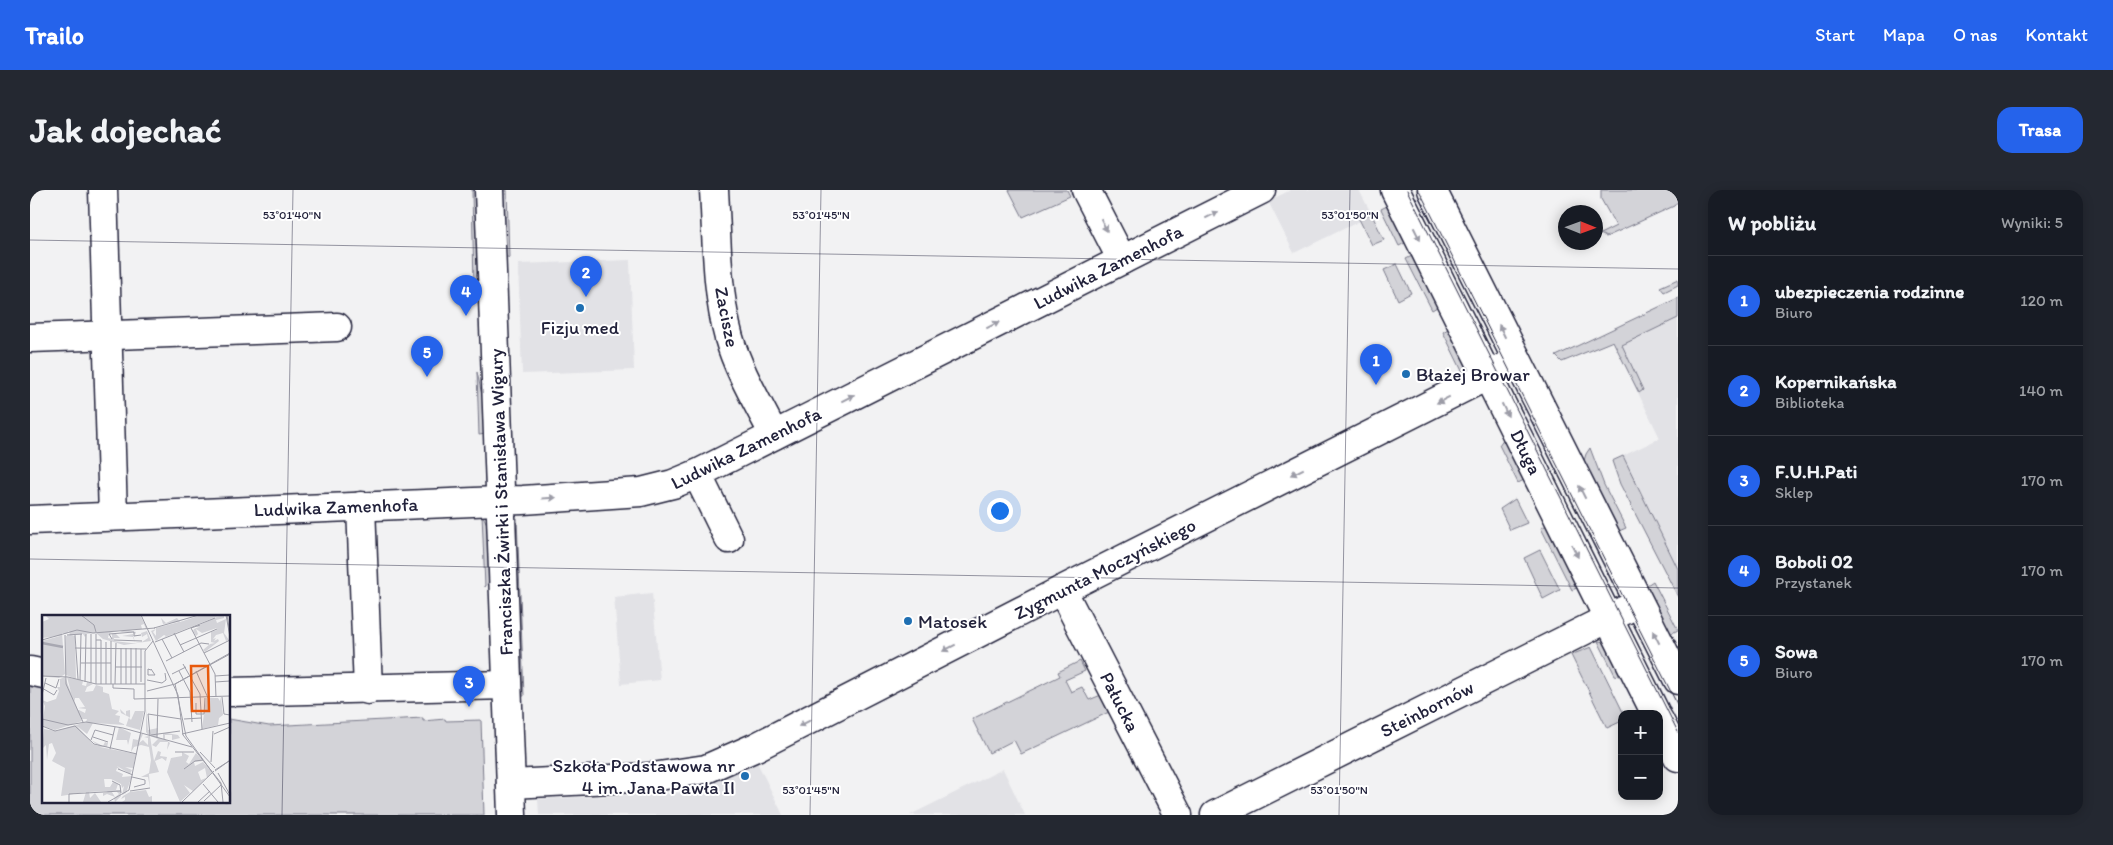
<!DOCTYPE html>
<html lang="pl">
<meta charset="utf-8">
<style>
:root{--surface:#171b24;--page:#242831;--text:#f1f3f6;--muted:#9ea1a6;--line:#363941;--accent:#2563eb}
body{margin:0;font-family:Itim,sans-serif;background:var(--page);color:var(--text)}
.controls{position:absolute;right:15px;bottom:15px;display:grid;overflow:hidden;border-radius:10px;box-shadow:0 2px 12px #0003}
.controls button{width:45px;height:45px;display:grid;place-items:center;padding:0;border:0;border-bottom:1px solid var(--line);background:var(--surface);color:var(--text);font:25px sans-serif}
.compass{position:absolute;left:1528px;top:15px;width:45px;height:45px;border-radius:50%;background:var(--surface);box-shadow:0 2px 12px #0003;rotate:91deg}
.you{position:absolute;left:969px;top:320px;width:18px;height:18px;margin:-12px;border:4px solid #fff;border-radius:50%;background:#1a73e8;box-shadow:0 0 0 8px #1a73e833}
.badge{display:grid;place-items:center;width:32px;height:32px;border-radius:50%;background:var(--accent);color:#fff;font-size:16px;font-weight:700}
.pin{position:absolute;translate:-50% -41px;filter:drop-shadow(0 1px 2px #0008)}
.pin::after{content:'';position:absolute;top:26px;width:18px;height:15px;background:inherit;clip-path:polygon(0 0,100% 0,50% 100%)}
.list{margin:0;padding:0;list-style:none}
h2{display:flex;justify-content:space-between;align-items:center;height:65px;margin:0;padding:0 20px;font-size:21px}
h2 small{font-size:16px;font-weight:400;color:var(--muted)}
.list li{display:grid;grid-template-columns:32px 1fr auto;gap:15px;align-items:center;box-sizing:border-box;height:90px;padding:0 20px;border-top:1px solid var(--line)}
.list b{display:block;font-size:19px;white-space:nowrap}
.list p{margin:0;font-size:16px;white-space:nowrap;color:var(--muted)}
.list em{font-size:16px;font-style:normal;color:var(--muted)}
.map{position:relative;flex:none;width:1648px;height:625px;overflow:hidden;border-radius:15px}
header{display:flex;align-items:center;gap:30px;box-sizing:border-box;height:70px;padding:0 25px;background:var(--accent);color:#fff}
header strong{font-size:24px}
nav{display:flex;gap:28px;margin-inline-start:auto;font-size:18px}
.intro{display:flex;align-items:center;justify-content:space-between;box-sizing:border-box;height:120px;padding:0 30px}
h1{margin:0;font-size:35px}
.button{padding:12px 22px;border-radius:15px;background:var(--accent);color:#fff;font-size:18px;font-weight:700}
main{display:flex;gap:30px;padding:0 30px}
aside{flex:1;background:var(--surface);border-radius:15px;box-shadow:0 2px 12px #0003}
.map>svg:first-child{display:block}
.built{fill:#e2e2e6}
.green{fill:#d3d3d8;stroke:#7a7a8a}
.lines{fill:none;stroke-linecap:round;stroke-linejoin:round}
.minor-casing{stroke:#22223b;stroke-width:31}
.minor{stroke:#fff;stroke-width:28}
.tram{stroke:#22223b;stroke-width:1}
.oneway{fill:#9c9ca7}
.ticks{fill:none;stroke:#22223b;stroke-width:1;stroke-opacity:0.45}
.poi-dot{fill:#1f6fb2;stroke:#fff;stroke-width:2}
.labels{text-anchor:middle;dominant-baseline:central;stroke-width:4;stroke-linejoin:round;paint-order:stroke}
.street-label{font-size:19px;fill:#22223b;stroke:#fff}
.poi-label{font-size:19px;fill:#22223b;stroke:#fff;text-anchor:start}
.inset-river{fill:none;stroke:#a8a8b2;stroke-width:2.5}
.inset-road{fill:none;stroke:#9f9fa9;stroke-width:1}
.view{fill:#e8590c;fill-opacity:0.15;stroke:#e8590c;stroke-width:2.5}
.inset-edge{fill:none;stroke:#22223b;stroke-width:2.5}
.ticks-label{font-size:12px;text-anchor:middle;fill:#22223b;stroke:#fff;stroke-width:4;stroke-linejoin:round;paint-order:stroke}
</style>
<header>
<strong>Trailo</strong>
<nav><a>Start</a><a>Mapa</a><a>O nas</a><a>Kontakt</a></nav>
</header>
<div class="intro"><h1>Jak dojechać</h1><a class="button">Trasa</a></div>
<main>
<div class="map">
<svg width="1648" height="625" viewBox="0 0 1648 625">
<rect width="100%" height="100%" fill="#f2f2f3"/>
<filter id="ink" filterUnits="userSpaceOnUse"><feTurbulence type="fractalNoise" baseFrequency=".02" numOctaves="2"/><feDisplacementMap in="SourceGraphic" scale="10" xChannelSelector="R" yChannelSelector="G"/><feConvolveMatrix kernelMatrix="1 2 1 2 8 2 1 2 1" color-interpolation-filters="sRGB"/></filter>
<g filter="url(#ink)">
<g class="built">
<polygon points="1261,0 1329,0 1341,23 1329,29 1330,31 1264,63 1238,11"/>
<polygon points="600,70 604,180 492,184 488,74"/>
<polygon points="1648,115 1648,379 1593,266 1630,248 1581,147"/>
<polygon points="622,403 630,490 591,494 584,407"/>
<polygon points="726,570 753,625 509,625 508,609 667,602"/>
<polygon points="973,579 995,625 880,625"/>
</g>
<g class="green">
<polygon points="442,0 447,0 449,75 444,96"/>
<polygon points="470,0 477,0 479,68 474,65"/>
<polygon points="979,0 1037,0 1040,6 993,27"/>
<polygon points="1571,0 1648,0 1648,11 1644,16 1576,47 1570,44 1586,36 1571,9"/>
<polygon points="1357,16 1363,18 1379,48 1375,53 1369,56 1351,19"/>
<polygon points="1341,23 1354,50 1342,55 1329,29"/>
<polygon points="1382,66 1389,67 1411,112 1407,117 1402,120 1376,69"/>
<polygon points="1367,74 1381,103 1368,110 1354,80"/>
<polygon points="1648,89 1648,95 1634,102 1630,97"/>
<polygon points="1648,108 1648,128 1592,155 1613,200 1609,203 1583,151 1532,172 1526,166"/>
<path d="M1418,139L1425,141C1431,154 1441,168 1433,183L1413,142Z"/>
<polygon points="447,182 455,219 456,244 449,245"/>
<polygon points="1474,248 1494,290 1488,293 1469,255"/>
<polygon points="1560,258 1574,295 1596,338 1589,341 1581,337 1553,274 1556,264"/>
<polygon points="1593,266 1648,379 1648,407 1590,294 1582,271"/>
<polygon points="1485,309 1497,333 1480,340 1470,319"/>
<polygon points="452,324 457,334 460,390 455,397"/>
<polygon points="487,328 494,506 491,506 484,333"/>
<polygon points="1517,335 1549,397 1542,400 1511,338"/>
<polygon points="1510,360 1530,400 1513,409 1494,368"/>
<polygon points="1623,391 1648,440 1642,443 1632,440 1615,406 1617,395"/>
<polygon points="1568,451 1575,452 1593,487 1585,485"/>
<polygon points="1561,457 1594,524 1592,524 1592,531 1577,538 1541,465"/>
<polygon points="1050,471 1055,481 1035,490 1041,502 1052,497 1059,510 1071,505 1079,522 991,564 984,550 959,563 942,529 1030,486 1028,482"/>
<polygon points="0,490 14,492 14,611 199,611 199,529 239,536 393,528 393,531 415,529 416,531 451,530 454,625 0,625"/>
</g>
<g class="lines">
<g class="minor-casing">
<g id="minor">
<polyline points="73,0 83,326"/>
<polyline points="459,0 482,625"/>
<path d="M684,0C687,49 686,101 699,148C708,180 729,215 744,245"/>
<polyline points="1056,0 1092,70"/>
<polyline points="1365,0 1626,524"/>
<polyline points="1402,0 1648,490"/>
<polyline points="0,148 307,137"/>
<polyline points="667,284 699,349"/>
<polyline points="331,316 338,500"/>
<polyline points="0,330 493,310 611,302 643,294 667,284 1231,0"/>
<polyline points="1032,400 1148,625"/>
<polyline points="0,481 14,484"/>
<polyline points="199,502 477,495"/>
<polyline points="1629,530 1648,567"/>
<polyline points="481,594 622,587 676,579 726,557 1032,400 1487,171"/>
<polyline points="1185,625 1595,420"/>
</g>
</g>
<use href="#minor" class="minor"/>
<g class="tram">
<polyline points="1377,0 1648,542"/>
<polyline points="1389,0 1648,516"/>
</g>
</g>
<defs><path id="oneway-solid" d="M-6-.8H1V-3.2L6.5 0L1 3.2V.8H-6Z" transform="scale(1.25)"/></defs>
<g class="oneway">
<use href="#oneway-solid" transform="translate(1182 25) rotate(-27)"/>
<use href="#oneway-solid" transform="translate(1074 35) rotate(64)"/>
<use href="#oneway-solid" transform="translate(1387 44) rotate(63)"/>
<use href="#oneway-solid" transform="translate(963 135) rotate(-27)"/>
<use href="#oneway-solid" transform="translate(1472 141) rotate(-116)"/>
<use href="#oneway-solid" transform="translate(818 208) rotate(-27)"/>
<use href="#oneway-solid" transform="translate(1413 210) rotate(154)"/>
<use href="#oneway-solid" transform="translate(1475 220) rotate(64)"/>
<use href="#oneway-solid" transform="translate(1267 282) rotate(154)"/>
<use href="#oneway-solid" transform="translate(1552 302) rotate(-117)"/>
<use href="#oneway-solid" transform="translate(519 308) rotate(-4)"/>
<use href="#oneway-solid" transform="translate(1545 361) rotate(64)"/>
<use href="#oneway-solid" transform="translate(1626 447) rotate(-117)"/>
<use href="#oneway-solid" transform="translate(919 458) rotate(153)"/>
<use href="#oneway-solid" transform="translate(775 533) rotate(153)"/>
</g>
</g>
<path class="ticks" d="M0,50L1648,79M0,369L1648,398M252,625L263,0M780,625L791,0M1309,625L1320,0"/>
<g class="poi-dot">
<circle cx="550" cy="118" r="5"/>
<circle cx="1376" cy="184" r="5"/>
<circle cx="878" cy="431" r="5"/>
<circle cx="715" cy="586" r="5"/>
</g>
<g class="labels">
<g class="street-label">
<text transform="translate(1078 77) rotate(-27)">Ludwika Zamenhofa</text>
<text transform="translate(697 127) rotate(79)">Zacisze</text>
<text transform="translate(716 258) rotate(-26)">Ludwika Zamenhofa</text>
<text transform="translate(1496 262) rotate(64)">Długa</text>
<text transform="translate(471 312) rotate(-92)">Franciszka Żwirki i Stanisława Wigury</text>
<text transform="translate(306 317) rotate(-2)">Ludwika Zamenhofa</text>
<text transform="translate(1075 379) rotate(-27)">Zygmunta Moczyńskiego</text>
<text transform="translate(1090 512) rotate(63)">Pałucka</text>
<text transform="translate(1397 519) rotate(-27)">Steinbornów</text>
</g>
<g class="poi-label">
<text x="550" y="137" text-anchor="middle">Fizju med</text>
<text x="1386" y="184">Błażej Browar</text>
<text x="888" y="431">Matosek</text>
<text x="705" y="575" text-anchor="end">Szkoła Podstawowa nr<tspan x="705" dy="22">4 im. Jana Pawła II</tspan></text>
</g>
</g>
<g transform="translate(12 425)">
<rect width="188" height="188" fill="#f2f2f3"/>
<path d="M3,0H98L105,13L104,14L102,9L99,10L100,14L87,15L94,17L93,20H98L93,21L91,17H78L82,15L61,17L77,16L67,18L66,23L70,24V19H74L78,23H72V26L89,28H93L91,22L80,21L91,19L93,28L100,27L106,23L105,19L100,22L99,18L105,16L109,26L82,30L61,24L54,18L43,19L44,20L43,22L41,19L29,20L33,21L34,64L24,60V21L28,20L27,16L24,19L20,18L23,59L17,63L6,62L0,61V26L18,21L0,23V7L7,4ZM159,0H182V3L174,5L175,8L184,4L182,18L187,25L184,26L181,18L174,20L171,24L174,23L172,26L176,24L177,26L163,37L161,35L168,29L173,28L169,27V17L162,19L175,15V13L160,18L154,14L156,19L154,21L151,16L152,14L157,12H153L179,0L121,23L124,21L122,20L114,26L109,16L114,14L111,17L114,21V13L137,7L121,9L119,3L124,8L135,3L138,7ZM23,62L40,106L13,115L0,111L3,91L0,85L5,87L14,84L17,76L15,72H18V64ZM25,62L41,66L40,70L44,71L45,67L51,69L45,72L43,77L51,76L54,70L61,72V77L67,79L70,94L77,96L73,100L78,101L77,107L84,110L51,108L45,119L35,111L51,129L57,131L49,125L61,131L63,127L66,128L65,132H58L94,139L91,153L83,152L90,155L88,159L75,151L79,155L75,153L74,156L81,159L80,162L90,161L84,178L80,180L82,171L80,173L79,169L69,164H62L63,172H68L71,167L76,169L74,175H79V181L73,187L72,183L77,179L74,176L70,177L73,182L65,179L61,181V178L66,177L65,176L47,177L48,183L53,178L59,187H41L44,177L19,181L23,153L10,146L14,138L10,128L7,129L5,145L4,130L0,134L2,114L14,116L44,107L45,104H40L35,97L33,93L43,98L44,94L36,93L43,92L37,83H33L32,89ZM179,82L181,100L177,103L176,110L160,114L164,83H176L178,86ZM78,94L84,100V96L88,95V101L89,94L88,102L87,103L89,105L93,96H102L98,115L84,111L87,102L79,98ZM104,94L106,115L116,113L115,122L121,124V118H125L136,120L138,123L130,125V120H123V124L128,128L125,135L126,127H118L114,132L110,130L116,124L108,121L112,146L116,136L119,137L118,141L125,142L124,146L120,143L113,146L117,157L107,159L108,173L106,162H99L107,158L109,145L107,132L99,130L92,132L89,137L91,124L96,125L98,119H101L97,128L101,125L106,130V123L102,122L107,121L104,117ZM77,112L89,118L86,130L85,125H74ZM140,137L147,141L144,147L147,149L154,138L161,146L152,147L153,151L161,147L163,150L161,147L170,157L165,163L163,153L156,157L159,165L164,163L151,176L142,170L148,178L138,187L125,157L129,143L140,141ZM104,175L107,182L110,181V187H80L83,185V182L79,184L81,181L88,177Z" fill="#d3d3d8"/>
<path class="inset-river" d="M0,28L21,32"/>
<path class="inset-road" d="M39,0L52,10L54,17M99,0L136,80L141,120L179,168L181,187M184,0L188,22M185,0L188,20M158,10L149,13L173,59L174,82M112,13L157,0M132,18L142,37M23,20L24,69L41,107M25,20L40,19M33,20L36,64M70,24L67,19L92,17V21L99,20M120,24L130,43M0,25L35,15L51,18L113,13M54,25H59V69M72,25L100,26M113,27L173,3M138,30L175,14M33,33L104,34M89,33V69M162,38L188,25M188,38L133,69L144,121L188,182M124,46L159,28L167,29M39,48H69M141,49L158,79L160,114M73,52H100M109,54L113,60H106V54L109,55M137,56L148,77L150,107M154,56L166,83M130,59L144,52M0,61L26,62L54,69H103M173,61L188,60M38,65L39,19M105,65L120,68L124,65L123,58M43,67L44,19M99,67V34M173,67L188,66M3,68L14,73L17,64M49,68V19M54,69V19M64,69V27M69,69V26M71,69V73L92,74V84L188,81M73,69L74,28M79,69V33M84,69V33M94,69V33M0,73L12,80L15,75M105,76L133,69L188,39M0,80L4,63M180,82L182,99L188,100M154,88V99H162L163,83M0,104L26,110L44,107L81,113L150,132M142,104L159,103M0,111L13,116L33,111L52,129L95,139M140,119L188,108M172,119L188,112M109,120L138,116M108,121L106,99L139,104M51,122L66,127M115,123L116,84M49,125L53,115L71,120M68,134L73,112M133,137H152M158,137L173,153M169,147L171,116M76,154L91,160M142,154L153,146L161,145M173,155L187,146L173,156M176,158L188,180M90,162L103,165V169L92,172M70,166L78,170L79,178M161,169L176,187M88,176L108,173M162,186L179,170M27,187V179L79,176M66,187L87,175L103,96V36L111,26M140,187L172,156M156,187L168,176"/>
<path class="view" d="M149,51H166L167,96H150Z"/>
<rect width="188" height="188" class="inset-edge"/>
</g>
<g class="ticks-label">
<text x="262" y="29">53°01'40"N</text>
<text x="791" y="29">53°01'45"N</text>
<text x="1320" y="29">53°01'50"N</text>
<text x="781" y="604">53°01'45"N</text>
<text x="1309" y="604">53°01'50"N</text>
</g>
</svg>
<div class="controls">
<button>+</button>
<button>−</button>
</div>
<svg class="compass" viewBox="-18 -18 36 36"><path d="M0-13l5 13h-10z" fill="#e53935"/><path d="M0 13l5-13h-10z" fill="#9ea1a6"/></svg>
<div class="you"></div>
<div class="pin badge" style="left:1346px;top:195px">1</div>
<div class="pin badge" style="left:556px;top:107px">2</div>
<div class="pin badge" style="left:439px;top:517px">3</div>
<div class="pin badge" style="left:436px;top:126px">4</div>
<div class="pin badge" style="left:397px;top:187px">5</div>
</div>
<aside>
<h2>W pobliżu<small>Wyniki: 5</small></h2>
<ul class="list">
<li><span class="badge">1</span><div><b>ubezpieczenia rodzinne</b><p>Biuro</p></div><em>120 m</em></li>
<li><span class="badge">2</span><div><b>Kopernikańska</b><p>Biblioteka</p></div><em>140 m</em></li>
<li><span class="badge">3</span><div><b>F.U.H.Pati</b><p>Sklep</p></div><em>170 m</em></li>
<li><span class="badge">4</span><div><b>Boboli 02</b><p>Przystanek</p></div><em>170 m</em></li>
<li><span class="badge">5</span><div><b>Sowa</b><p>Biuro</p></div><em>170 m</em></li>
</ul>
</aside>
</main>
